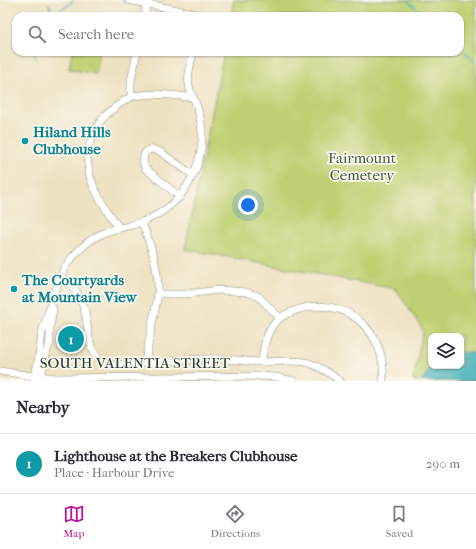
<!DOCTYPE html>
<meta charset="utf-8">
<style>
:root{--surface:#fff;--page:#f2f2f3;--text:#2b2b33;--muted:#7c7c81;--line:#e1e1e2;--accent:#b5179e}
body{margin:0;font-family:"IM FELL French Canon",serif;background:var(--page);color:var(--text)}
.controls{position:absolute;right:12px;bottom:12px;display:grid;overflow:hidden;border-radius:8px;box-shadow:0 1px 3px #0004}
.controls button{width:36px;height:36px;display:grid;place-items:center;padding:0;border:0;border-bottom:1px solid var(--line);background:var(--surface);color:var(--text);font:20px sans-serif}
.you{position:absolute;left:248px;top:205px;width:14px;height:14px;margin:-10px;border:3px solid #fff;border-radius:50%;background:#1a73e8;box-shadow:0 0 0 6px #1a73e833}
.badge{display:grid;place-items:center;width:26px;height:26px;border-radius:50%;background:var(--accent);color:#fff;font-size:13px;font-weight:700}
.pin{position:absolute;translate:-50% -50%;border:2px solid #fff;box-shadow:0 1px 4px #0006}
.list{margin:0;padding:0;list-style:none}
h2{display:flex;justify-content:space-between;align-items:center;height:52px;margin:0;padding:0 16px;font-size:17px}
h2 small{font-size:13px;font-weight:400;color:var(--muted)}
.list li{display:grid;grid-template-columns:26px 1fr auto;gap:12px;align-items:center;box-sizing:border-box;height:60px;padding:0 16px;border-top:1px solid var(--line)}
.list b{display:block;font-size:15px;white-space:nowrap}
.list p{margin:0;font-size:13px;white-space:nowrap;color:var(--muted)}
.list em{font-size:13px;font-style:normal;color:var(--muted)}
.icon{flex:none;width:22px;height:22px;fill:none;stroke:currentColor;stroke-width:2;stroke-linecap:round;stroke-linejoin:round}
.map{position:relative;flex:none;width:476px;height:381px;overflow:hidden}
.search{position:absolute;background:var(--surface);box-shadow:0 1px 3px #0004;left:12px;right:12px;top:12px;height:44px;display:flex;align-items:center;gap:10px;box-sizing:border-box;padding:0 14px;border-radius:12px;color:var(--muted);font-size:15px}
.sheet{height:112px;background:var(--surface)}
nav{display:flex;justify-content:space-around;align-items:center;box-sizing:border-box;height:56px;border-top:1px solid var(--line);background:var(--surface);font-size:11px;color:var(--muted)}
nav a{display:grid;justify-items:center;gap:2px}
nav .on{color:var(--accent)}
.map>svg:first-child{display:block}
.green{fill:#bfd072;stroke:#6f8653;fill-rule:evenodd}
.water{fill:#40b0b8;stroke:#307676}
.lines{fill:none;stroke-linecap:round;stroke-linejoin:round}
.stream{stroke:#40b0b8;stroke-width:1.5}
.minor-casing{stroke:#868f7a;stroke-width:8}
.minor{stroke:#fff;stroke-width:7}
.culture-dot{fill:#0f9aa8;stroke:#fbf7ec;stroke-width:1.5}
.labels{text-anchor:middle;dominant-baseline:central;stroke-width:3.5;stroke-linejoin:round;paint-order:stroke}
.culture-label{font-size:15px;font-weight:bold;fill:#0d838f;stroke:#fbf7ec;text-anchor:start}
.park-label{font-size:15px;fill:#3f5a40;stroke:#fbf7ec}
.street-label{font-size:15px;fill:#1f3d34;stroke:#fbf7ec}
</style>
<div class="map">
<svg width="476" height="381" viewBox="0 0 476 381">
<rect width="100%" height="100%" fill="#fbf7ec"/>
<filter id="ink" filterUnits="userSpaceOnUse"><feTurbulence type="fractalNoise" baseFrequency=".025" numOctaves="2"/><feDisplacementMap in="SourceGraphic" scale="8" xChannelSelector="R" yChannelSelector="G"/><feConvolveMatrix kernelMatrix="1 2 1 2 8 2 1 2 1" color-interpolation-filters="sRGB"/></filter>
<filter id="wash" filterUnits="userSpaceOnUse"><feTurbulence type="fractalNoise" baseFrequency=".012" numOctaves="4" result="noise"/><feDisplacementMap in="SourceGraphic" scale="16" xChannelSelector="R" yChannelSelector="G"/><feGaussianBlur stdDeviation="0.9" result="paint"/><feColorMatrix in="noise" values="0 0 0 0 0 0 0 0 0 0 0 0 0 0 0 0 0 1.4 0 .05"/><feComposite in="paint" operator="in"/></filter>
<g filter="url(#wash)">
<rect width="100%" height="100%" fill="#eee1c1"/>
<g class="green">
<path d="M234,0H476V381H413L423,330L396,289L185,249L224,52H460V16H231ZM431,336H461V366H431Z"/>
<polygon points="72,52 100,52 96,74 69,69"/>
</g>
<polygon class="water" points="461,352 476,353 476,381 422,381 427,373 432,366 461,366"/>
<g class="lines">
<g class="stream">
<polyline points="407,0 425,16"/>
<polyline points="48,4 51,8"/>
<polyline points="63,8 69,5 73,0"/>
<polyline points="61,9 64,16"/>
<polyline points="58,10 58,16"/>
<polyline points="48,14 48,11 51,8"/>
<polyline points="460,48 476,63"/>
<polyline points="35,54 36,59"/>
<polyline points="67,293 70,297 69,299"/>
<polyline points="66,294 67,295 67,298"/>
</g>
</g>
</g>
<g filter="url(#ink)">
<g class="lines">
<g class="minor-casing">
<g id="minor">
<polyline points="128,0 207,16"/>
<polyline points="145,16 146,4"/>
<polyline points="131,97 131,81 137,52"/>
<polyline points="180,197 145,168 143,161 144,156 145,153 147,151 152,149 159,151 193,175"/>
<path d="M142,222C151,246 159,268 158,294L145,362"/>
<path d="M119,228C100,200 77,171 93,135C96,129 99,122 104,117C111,110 125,99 134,96C154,92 173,96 193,97"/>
<path d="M60,276C73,285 82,298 85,313C90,332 85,353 107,363C118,368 136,362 149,362C173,361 197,358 221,359C235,359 248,362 261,362C277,362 293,359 309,363C321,367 331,374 340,381"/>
<polyline points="158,294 186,294 219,290 246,292 258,296 280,318"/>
<path d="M262,362C263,347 267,328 280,318C288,312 299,309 308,307C353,300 387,337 383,381"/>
<polyline points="0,371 26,375 56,378 258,376 276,377 294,381"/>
<path d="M40,380L47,350C52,343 49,336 50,328C51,321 52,315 53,309"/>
<path d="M34,381C36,370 39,359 40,348C41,343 41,338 42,333C45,320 50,308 54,296C58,283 61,271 70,260C79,249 90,239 103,233C112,229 122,228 132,225C159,218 181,201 193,175C203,154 205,130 197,107C195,100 190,93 189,85C187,74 191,62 193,52"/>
</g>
</g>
<use href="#minor" class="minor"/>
</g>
</g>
<g class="culture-dot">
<circle cx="25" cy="141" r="4"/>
<circle cx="14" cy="289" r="4"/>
</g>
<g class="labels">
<g class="culture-label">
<text x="33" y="132">Hiland Hills<tspan x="33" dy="17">Clubhouse</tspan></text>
<text x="22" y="280">The Courtyards<tspan x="22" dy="17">at Mountain View</tspan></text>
</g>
<g class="park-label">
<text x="362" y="158">Fairmount<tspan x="362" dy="17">Cemetery</tspan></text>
</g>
<g class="street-label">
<text x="135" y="363">SOUTH VALENTIA STREET</text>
</g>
</g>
</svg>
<div class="controls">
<button><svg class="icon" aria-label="layers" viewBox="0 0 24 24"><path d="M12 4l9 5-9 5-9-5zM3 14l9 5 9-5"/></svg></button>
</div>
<div class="you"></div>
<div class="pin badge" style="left:71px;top:339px;background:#0f9aa8">1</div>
<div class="search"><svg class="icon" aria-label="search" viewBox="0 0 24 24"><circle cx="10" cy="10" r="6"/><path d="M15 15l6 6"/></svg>Search here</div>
</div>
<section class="sheet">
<h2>Nearby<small></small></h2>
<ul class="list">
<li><span class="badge" style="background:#0f9aa8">1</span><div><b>Lighthouse at the Breakers Clubhouse</b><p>Place · Harbour Drive</p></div><em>290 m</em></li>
</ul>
</section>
<nav>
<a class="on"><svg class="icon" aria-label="map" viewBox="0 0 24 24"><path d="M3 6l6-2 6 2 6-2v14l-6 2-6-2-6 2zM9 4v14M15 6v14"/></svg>Map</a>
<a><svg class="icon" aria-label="directions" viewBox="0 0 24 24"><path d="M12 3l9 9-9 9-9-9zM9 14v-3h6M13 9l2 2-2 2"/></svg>Directions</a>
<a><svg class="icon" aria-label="saved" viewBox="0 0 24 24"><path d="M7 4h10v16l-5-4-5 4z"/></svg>Saved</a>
</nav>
